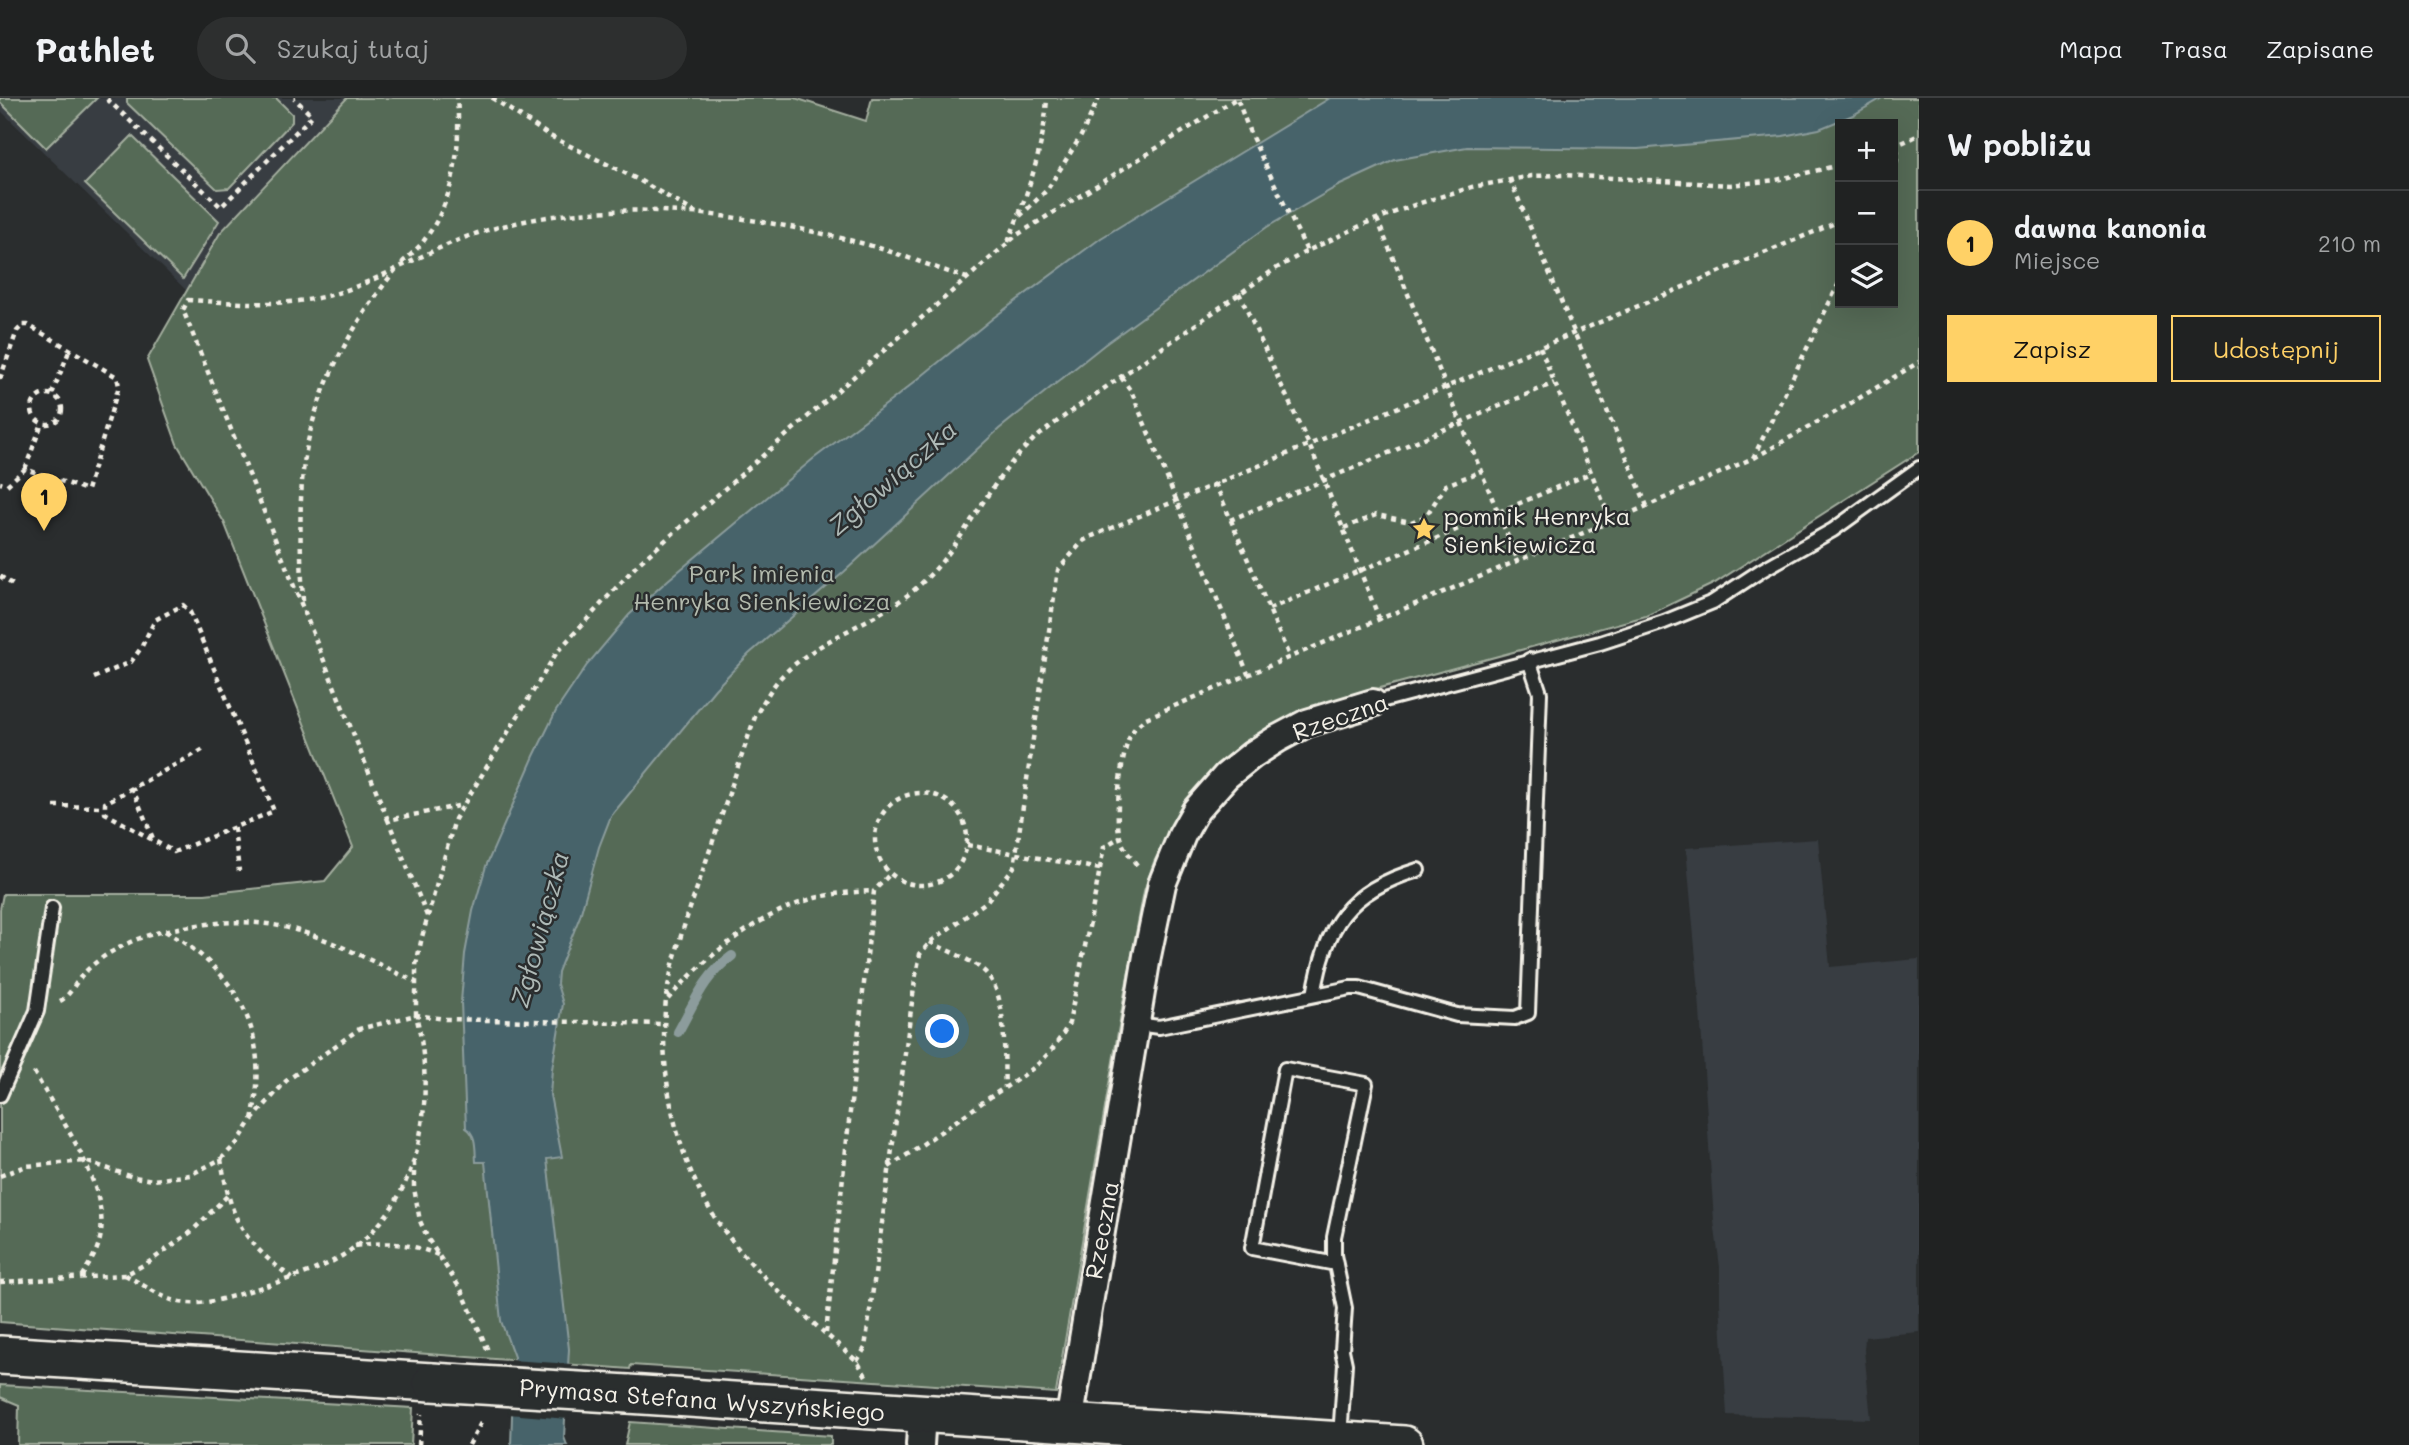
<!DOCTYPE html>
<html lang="pl">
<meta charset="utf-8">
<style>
:root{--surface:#202222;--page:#2d2f2f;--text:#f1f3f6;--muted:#a2a4a5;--line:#3d3f40;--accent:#ffd166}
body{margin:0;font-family:Mali,sans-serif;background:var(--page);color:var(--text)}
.controls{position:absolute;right:21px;top:21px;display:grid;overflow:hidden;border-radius:0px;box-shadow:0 7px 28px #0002}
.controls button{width:63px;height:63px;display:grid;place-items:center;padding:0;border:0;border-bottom:2px solid var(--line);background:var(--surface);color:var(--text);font:35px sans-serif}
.you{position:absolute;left:943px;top:934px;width:24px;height:24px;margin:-18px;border:5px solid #fff;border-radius:50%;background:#1a73e8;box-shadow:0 0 0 10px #1a73e833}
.badge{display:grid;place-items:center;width:46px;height:46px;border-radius:50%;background:var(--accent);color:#111;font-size:23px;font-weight:700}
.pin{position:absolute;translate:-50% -58px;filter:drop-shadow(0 2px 4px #0008)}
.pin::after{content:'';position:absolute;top:37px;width:24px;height:21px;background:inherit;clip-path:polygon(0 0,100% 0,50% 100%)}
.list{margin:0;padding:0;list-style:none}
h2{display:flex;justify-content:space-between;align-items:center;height:91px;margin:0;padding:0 28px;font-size:30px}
h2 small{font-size:23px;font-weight:400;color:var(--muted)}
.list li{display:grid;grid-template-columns:46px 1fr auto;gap:21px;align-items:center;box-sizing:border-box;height:105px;padding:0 28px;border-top:2px solid var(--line)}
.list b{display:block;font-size:26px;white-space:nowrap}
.list p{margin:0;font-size:23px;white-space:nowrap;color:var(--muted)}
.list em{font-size:23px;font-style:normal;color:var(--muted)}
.actions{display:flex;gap:14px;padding:21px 28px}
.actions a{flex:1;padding:16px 0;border:2px solid var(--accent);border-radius:0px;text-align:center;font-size:24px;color:var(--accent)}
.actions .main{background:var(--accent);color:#111}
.icon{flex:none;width:38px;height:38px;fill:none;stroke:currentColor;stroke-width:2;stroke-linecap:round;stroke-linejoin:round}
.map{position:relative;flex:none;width:1919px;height:1347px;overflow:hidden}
header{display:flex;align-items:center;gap:42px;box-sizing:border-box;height:98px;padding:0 35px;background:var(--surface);border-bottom:2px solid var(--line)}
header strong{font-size:33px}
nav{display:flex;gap:38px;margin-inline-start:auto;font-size:24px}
.search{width:490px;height:63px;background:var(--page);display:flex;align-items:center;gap:18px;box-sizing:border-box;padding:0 24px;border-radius:38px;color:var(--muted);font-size:26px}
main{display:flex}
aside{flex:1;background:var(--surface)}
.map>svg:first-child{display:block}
.built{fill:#383d42}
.green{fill:#546a56;stroke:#a4ae9f;stroke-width:2;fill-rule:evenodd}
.water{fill:#46646a;stroke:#8c9c9c;stroke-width:2}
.pier{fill:#2a2d2e}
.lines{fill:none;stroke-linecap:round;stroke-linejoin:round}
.stream{stroke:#8c9c9c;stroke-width:10}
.lane-casing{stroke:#f4f1e8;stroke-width:18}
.street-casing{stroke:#f4f1e8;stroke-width:32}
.secondary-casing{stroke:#f4f1e8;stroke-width:42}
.path{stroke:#f4f1e8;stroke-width:4.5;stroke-dasharray:5 5;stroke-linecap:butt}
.lane{stroke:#2a2d2e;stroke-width:12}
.street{stroke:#2a2d2e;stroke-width:26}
.secondary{stroke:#2a2d2e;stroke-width:37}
.secondary-bridge-casing{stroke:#f4f1e8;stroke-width:42;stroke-linecap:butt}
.secondary-bridge{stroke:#2a2d2e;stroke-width:37}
.labels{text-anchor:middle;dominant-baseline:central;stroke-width:5;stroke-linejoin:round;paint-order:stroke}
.poi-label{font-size:24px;fill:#f4f1e8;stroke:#2a2d2e;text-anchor:start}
.park-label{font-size:24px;fill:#b4bbae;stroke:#2a2d2e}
.street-label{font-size:24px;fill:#f4f1e8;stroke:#2a2d2e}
.water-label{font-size:26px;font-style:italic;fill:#aeb9b6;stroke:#2a2d2e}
</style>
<header>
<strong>Pathlet</strong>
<div class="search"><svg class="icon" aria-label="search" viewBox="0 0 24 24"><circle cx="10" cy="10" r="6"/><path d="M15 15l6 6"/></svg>Szukaj tutaj</div>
<nav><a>Mapa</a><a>Trasa</a><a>Zapisane</a></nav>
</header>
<main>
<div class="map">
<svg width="1919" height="1347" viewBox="0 0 1919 1347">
<rect width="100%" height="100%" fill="#2a2d2e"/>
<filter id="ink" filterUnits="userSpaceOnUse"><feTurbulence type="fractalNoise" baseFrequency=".0143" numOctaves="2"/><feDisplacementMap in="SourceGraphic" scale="14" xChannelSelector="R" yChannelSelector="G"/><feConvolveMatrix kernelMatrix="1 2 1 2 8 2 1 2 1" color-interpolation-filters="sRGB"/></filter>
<g filter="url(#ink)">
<g class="built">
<polygon points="0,0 347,0 220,135 187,193 0,12"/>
<polygon points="1818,741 1830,869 1919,861 1919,1234 1865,1239 1864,1252 1871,1321 1727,1317 1720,1205 1720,1169 1714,1123 1698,883 1686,750"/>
</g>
<g class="green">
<polygon points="0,0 97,0 46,50 0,4"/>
<polygon points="127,0 276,0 292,16 292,24 229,90 217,91 127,5"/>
<path d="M347,0H795L866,23L872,0H1919V354L1715,485L1646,518L1325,605L1272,631L1175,723L1154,764L1144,793L1124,899L1056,1295L631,1267L630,1271L0,1224V811L3,796H205L325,783L353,749L224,424L177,346L147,262L220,135ZM1840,26H1893V205H1840Z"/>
<polygon points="132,38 219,123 183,181 85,86"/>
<polygon points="0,1287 413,1310 411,1347 18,1347 19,1307 0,1299"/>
<polygon points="630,1324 831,1338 831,1347 625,1347"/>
</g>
<path class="water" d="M1330,0H1882L1853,17L1819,31L1783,38L1638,51L1467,49L1395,62L1338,88L1267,129L1104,247L999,331L844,474L749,556L715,591L611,718L599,749L580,818L558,874L557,886L563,906L552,971L550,997L562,1059L547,1061L569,1251L564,1339L567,1347H511L514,1259L501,1223L485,1064H476C475,1051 477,1037 466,1030L461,904L465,856L473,813L486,768L534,658L556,613L587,567L629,517L668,482L813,361L896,299L993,220L1101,140Z"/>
<polygon class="pier" points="510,1262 572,1266 568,1321 508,1316"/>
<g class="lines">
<path class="stream" d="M678,934C695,904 703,879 732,858"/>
<g class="lane-casing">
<g id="lane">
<polyline points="1373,605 1600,545 1664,524 1713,504 1762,472 1833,432 1919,370"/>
<path d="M1314,897C1326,827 1347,793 1418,772"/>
<polyline points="1136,926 1159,929 1350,890 1359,890 1457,917 1515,920 1528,915 1540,595 1529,562"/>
<polyline points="0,997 37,913 52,810"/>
<polyline points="1336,1166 1252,1150 1285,971 1366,986 1334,1139 1334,1157 1345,1210 1342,1252 1345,1266 1340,1339"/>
</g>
</g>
<g class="street-casing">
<g id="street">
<polyline points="1069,1325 1147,858 1162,786 1182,737 1196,712 1226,678 1252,657 1277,641 1307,625 1373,605"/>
<polyline points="920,1347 922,1316"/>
</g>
</g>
<g class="secondary-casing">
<g id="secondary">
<polyline points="0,1257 432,1284"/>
<polyline points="628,1296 1404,1347"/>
</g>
</g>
<g class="path">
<polyline points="492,0 550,38 639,82 696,115"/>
<polyline points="107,1 221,109 312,18 294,0"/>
<polyline points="1893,49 1919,37"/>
<polyline points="1893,75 1898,57 1896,48"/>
<polyline points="1510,81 1647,408"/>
<polyline points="1020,118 1047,92 1081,38 1099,0"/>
<polyline points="1377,121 1518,463"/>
<path d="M1008,144C1027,97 1044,51 1047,0"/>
<path d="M402,165C410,157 419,150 425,141C455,101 461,49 457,0"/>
<polyline points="1239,195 1314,358 1379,520"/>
<polyline points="1540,249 1611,423"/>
<polyline points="1121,279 1132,295 1248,576"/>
<polyline points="0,281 17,233 23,227 28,227 117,279 119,288 87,392 25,371 7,387 0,385"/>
<circle cx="47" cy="311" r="15"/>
<polyline points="52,296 70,251"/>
<polyline points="1754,360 1846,308 1919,264"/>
<polyline points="25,371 42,325"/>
<polyline points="1215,385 1289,558"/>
<polyline points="1230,422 1554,285"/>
<polyline points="1344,430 1376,417 1411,424 1426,418 1446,387 1482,373"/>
<polyline points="0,478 15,488"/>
<path d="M303,503C301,463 299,424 302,384C308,304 347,233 396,171"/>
<polyline points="1269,511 1591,375"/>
<polyline points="94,580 131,564 141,550 155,522 183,507 190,514 274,713 174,754 105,715 105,705 206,650"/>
<polyline points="132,689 154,743"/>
<circle cx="921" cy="741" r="46"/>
<polyline points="54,708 102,709"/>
<path d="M388,722L183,212L188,202C240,205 291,210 341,194C392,177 437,146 488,132C610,97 740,114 861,145C896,154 932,169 967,180"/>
<polyline points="234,730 239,773"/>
<polyline points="967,747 1100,771"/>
<path d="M1137,767C1130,758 1123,750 1120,739C1114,719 1121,654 1131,636C1135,629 1140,625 1146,620L1647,408L1753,360L1840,183"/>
<polyline points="427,818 388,722 463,707"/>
<path d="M165,833C240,875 271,937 252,1021"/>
<path d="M930,844C947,853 969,860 984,873C1009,895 1003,958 1005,990"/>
<path d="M668,901C707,858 757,816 815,800C834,795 854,794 874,793"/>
<path d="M60,903C70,898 76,883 84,875C94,865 106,856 119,850C141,837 166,832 191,828C224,823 260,822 292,831C335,842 376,866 416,884"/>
<path d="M34,974C58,1018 107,1083 101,1135C99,1152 90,1165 81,1179"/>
<path d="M221,1061C231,1122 241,1142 292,1180"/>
<polyline points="414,1064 414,1090 420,1123 428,1141 463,1195 489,1255"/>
<path d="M889,1069C920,1048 952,1026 983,1004C1022,977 1045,970 1069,925L1089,829L1104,749L1120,739"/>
<polyline points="0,1078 26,1068 85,1063 133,1079 154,1082 190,1077 221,1061 238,1044 252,1022 286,983 359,931 416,917 416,867 422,839 455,721 557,554 638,466 1017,137 1237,0 1250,35 1307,153"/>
<path d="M355,1148C385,1143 410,1145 438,1157"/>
<path d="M125,1177C139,1184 153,1194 167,1200C198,1214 236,1196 266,1188C291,1180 317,1173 340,1159C423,1109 437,1002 416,917L445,921L665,926"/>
<polyline points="0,1184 125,1177 149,1164 191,1134 227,1098"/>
<polyline points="826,1235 874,793 890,776"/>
<polyline points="857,1263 865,1250 915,882 920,856 930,844 986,804 1014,769 1058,472 1083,443 1090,439 1840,123"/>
<path d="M866,1278L857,1263C812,1224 765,1185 728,1138C679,1076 657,980 666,902C672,858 688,817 702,775C720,723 737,671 755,619C763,605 770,591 781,579C818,540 873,526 914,492C965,449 984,387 1033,342L1059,322L1275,171L1307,153L1371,123L1420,105L1472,89L1532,78L1563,77L1730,87L1776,82L1840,67"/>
<polyline points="419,1347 421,1316"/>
<polyline points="469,1347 483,1321"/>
</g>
<use href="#lane" class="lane"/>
<use href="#street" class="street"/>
<use href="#secondary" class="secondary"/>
<g class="secondary-bridge-casing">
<polyline id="secondary-bridge" points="432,1284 628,1296"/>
</g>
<use href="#secondary-bridge" class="secondary-bridge"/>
</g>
</g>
<defs>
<g id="sight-bare" transform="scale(1.89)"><path d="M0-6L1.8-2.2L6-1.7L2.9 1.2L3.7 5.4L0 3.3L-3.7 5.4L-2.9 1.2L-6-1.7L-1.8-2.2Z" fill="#ffd166" stroke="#2a2d2e" stroke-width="2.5" paint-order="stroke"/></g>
</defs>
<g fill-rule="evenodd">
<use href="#sight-bare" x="1424" y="431"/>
</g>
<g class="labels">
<g class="poi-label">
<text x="1444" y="417">pomnik Henryka<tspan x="1444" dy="28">Sienkiewicza</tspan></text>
</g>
<g class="park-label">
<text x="762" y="474">Park imienia<tspan x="762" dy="28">Henryka Sienkiewicza</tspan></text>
</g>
<g class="street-label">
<text transform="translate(1340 618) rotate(-19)">Rzeczna</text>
<text transform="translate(1101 1132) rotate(-80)">Rzeczna</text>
<text transform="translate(702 1301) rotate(4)">Prymasa Stefana Wyszyńskiego</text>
</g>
<g class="water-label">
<text transform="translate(892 379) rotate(-41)">Zgłowiączka</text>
<text transform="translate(539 831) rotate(-75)">Zgłowiączka</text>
</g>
</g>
</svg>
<div class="controls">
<button>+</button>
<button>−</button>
<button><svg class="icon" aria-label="layers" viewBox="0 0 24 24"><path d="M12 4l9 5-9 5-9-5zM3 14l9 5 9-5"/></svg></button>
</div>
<div class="you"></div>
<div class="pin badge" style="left:44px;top:433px">1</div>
</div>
<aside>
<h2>W pobliżu<small></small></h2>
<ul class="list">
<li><span class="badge">1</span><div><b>dawna kanonia</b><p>Miejsce</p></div><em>210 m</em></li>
</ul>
<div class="actions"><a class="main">Zapisz</a><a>Udostępnij</a></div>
</aside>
</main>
